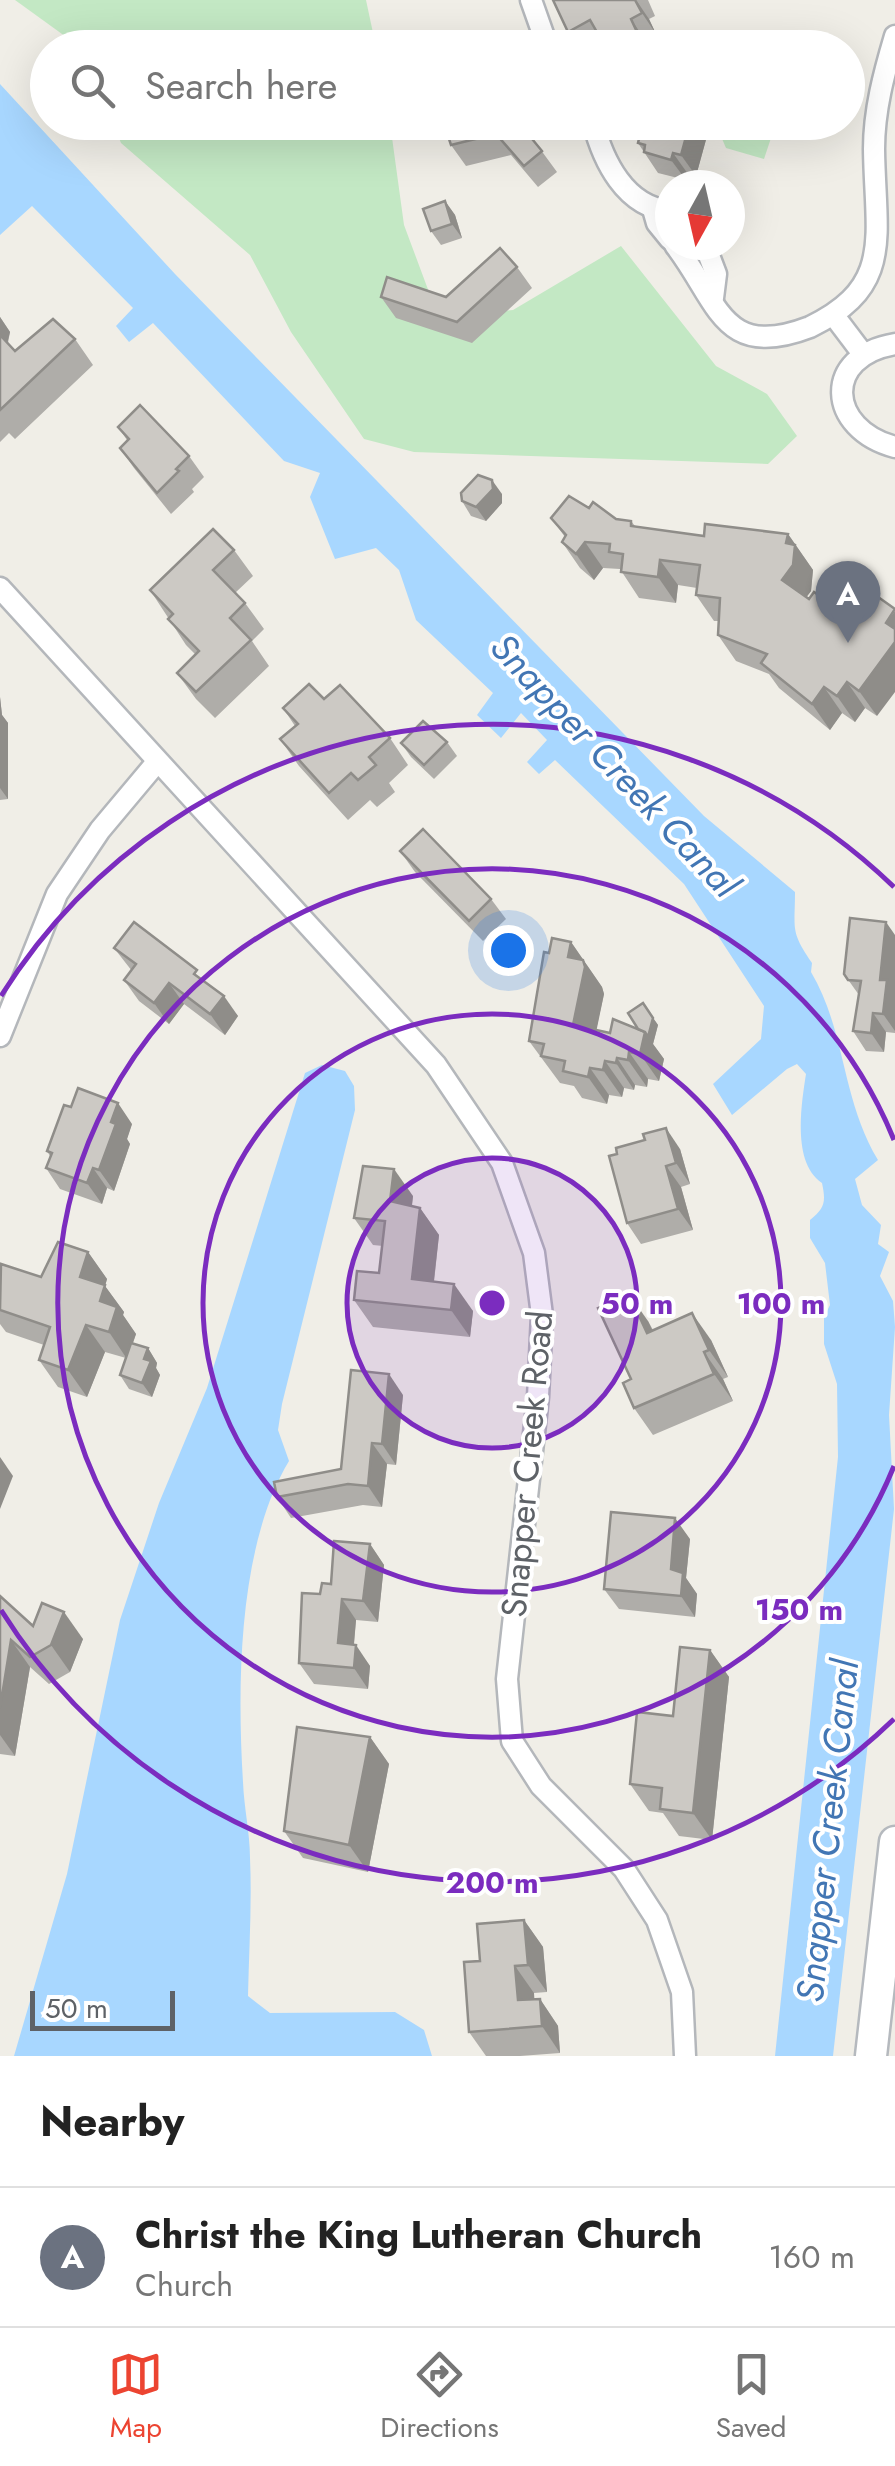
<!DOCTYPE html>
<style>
:root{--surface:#fff;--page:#f2f2f2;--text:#222;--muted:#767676;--line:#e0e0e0;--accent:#ec4431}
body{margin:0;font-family:Jost,sans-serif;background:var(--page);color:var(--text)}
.compass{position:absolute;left:655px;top:170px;width:90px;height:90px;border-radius:50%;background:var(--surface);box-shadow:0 10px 40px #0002;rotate:188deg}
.scale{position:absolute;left:30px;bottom:25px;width:145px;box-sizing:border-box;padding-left:10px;border:5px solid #5e6267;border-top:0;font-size:28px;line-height:35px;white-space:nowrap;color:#5e6267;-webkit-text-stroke:8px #fff;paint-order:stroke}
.you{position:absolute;left:508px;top:950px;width:35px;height:35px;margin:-25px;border:8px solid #fff;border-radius:50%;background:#1a73e8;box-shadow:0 0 0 15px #1a73e833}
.badge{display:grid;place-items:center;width:65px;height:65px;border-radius:50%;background:var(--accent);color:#fff;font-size:32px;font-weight:700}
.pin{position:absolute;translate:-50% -82px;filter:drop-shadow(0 2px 5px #0008)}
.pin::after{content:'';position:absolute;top:52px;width:35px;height:30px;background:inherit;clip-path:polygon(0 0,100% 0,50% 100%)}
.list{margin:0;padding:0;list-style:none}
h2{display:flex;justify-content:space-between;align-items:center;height:130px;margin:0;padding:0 40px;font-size:42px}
h2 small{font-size:32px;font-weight:400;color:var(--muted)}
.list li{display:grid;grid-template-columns:65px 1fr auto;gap:30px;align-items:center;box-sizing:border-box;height:140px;padding:0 40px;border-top:2px solid var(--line)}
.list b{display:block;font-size:38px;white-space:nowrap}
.list p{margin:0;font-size:32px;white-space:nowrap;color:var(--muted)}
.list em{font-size:32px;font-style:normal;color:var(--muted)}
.icon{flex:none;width:55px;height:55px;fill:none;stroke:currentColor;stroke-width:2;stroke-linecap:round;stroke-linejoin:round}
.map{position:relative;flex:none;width:895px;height:2056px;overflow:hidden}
.search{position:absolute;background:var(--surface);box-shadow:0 10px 40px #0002;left:30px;right:30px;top:30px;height:110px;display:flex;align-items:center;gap:25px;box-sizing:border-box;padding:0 35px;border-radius:55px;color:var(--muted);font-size:38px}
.sheet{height:270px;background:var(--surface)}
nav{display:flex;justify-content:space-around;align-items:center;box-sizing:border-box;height:140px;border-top:2px solid var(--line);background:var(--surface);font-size:28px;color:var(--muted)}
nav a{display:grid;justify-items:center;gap:5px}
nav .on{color:var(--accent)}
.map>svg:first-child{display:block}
.green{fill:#c3e8c4}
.water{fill:#a8d7ff}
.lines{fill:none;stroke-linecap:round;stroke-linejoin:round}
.minor-casing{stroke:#b4b7bb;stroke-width:25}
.secondary-casing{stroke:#b5b9be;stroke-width:35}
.minor{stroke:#fff;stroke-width:20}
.secondary{stroke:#fff;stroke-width:30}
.wall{fill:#afada9}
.shaded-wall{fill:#8f8d89}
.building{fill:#ccc9c4;stroke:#8f8d89;stroke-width:2.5}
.ring{fill:none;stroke:#7b2cbf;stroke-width:5}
.labels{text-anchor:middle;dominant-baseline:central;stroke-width:8;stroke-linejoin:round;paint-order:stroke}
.street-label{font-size:35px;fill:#5e6267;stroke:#fff}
.water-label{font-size:38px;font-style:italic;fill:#4276b4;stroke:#fff}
.centre{fill:#7b2cbf;stroke:#fff;stroke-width:5}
.ring-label{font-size:30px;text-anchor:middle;font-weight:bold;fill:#7b2cbf;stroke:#fff;stroke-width:8;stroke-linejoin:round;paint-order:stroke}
</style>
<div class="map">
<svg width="895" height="2056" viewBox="0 0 895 2056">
<rect width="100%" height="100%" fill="#f0eee7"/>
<g class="green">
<polygon points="15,0 366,0 376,47 80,47"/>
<polygon points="113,123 390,123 404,225 439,319 513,310 621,246 716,366 767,394 797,436 768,464 414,452 364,439 291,332 250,255 121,143"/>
<polygon points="724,123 776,123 764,159 726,148 720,134"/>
</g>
<g class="water">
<path d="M0,84L175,274L704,816L795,892C795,930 790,931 812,963L811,972C846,1031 841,1098 878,1160L855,1179L862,1205L881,1225L878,1244L889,1252L880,1276L893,1301L895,1327L889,1415L894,1509L833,2056H775L838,1457L837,1384L824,1344V1317L830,1305L825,1263L810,1238V1220C825,1208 826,1202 822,1183C792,1163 801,1106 806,1074L797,1064L787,1069L732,1115L713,1084L761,1039L764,1006L684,884L555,760L539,774L527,762L547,740L521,713L501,738L477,715L493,693L416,620L399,570L376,548L335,559L310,497L320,473L284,461L153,323L129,342L116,326L133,308L32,206L0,235Z"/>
<path d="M322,1065L345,1071L354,1086L355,1110L282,1404L278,1430L289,1461C238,1546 237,1684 243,1782C244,1808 250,1833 250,1858C252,1904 249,1950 248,1996L270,2013L395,2012L424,2030L432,2056H14L67,1874L120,1620L159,1503L207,1388L305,1073Z"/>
</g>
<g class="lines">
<g class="minor-casing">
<g id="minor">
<polyline points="531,0 548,48"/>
<path d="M593,122C603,161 625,207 670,211"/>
<polyline points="653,209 657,223 670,239"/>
<path d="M675,245C719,302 722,361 810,327C895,286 875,236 874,149C874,110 884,73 895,36"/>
<polyline points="705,245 716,274 713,298"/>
<polyline points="835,317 863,354"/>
<path d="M895,344C822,356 827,429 895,447"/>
<polyline points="0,588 436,1065 502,1163 534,1253 542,1315 538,1397 507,1679 512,1741 541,1786 624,1869 657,1920 682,1992 685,2056"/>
<polyline points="0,1036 57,894 100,830 157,762"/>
</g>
</g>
<g class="secondary-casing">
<polyline id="secondary" points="871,2056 895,1842"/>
</g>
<use href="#minor" class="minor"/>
<use href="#secondary" class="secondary"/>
</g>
<g class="wall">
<polygon points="553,0 648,0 655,16 649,19 656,34 645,40 649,48 606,48 603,42 593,48 578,48 568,32"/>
<polygon points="448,122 535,142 557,172 538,187 511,155 466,166 451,145"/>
<polygon points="643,122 697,122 707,136 696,176 688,174 686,180 658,173 638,143"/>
<polygon points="445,201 455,215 462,238 441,245 431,231"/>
<polygon points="517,267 532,288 472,343 396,318 381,297 446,297"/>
<polygon points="0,317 10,332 8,343 15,351 75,339 93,365 15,439 9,433 0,442"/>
<polygon points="118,427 189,456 204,477 192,489 194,492 171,514 134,468 120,448 127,440"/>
<polygon points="502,494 502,503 486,521 471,516 462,501"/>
<polygon points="589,508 616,519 631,521 635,526 704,536 788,534 813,570 811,591 806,597 877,716 865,708 855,722 842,713 830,730 779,688 769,674 736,661 718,635 719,621 714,621 696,595 697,588 678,585 676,603 639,598 620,569 603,568 594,580 580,568 562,542 565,537 551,518"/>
<polygon points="234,550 253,576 235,593 245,603 264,629 252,641 269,666 215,718 196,699 177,673 196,655 186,645 150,590"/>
<polygon points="0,697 2,715 8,723 8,799 0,800"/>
<polygon points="324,699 390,738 408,765 389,783 395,792 377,807 370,800 348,820 299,766 280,739 295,726 283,708"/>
<polygon points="447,742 457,756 434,779 411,757 401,743"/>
<polygon points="400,851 491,899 506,919 483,941 415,872"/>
<polygon points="895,935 895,1033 886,1032 884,1052 866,1051 853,1031 859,995 844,974"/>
<polygon points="571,942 602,987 604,994 596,1030 610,1033 638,1029 643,1003 658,1025 653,1044 664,1059 659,1081 648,1079 647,1087 635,1085 634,1090 624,1088 622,1097 609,1095 607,1104 582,1098 574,1086 560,1083 529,1041 549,953"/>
<polygon points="114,948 206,983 238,1016 225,1035 184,1004 169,1024 139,1001 124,980 132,971"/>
<polygon points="132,1124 127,1139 130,1144 114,1191 107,1188 102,1204 60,1189 46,1168 50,1156 47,1151"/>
<polygon points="680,1149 690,1184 681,1187 693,1230 641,1244 627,1223 617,1154"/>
<polygon points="413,1196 412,1206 420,1208 439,1235 434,1282 473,1311 470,1337 373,1327 354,1300 379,1273 383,1246 373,1245 354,1218"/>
<polygon points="88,1252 107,1279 105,1286 124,1312 123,1315 136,1334 133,1343 148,1348 157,1363 156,1368 160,1375 152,1397 129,1389 120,1375 126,1358 105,1352 87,1397 58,1387 39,1360 44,1345 6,1332 0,1324 0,1266 41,1277"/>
<polygon points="648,1321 653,1330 711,1340 728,1377 723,1379 733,1401 653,1435 634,1408 631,1379"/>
<polygon points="403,1395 396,1465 387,1464 382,1507 363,1505 291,1518 277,1497 341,1469"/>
<polygon points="690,1539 686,1578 697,1594 695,1617 619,1609 604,1589"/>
<polygon points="370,1544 384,1565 378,1622 356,1620 354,1645 370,1666 368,1689 314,1684 299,1663 331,1584"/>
<polygon points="0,1596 33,1626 83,1639 70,1672 49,1684 30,1667 15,1756 0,1754"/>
<polygon points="710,1650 729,1677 712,1840 679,1836 663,1813 649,1811 630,1784 673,1716"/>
<polygon points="370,1737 389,1764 368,1872 303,1858 284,1831"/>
<polygon points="524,1920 543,1947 547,1992 534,1993 534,1999 540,1999 558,2026 560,2053 520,2056 486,2056 469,2032 480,1961"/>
</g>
<g class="shaded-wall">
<polygon points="636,0 649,19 656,34 642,13"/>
<polygon points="631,19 645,40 649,48 637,32"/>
<polygon points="521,122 528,122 537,149 523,128"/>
<polygon points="690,122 697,122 707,136 696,176 681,155"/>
<polygon points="673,153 688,174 686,180 671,160"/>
<polygon points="445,201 455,215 462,238 452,224"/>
<polygon points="0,317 10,332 6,348 0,339"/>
<polygon points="492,480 502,494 502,503 486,521 476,507"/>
<polygon points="788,534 813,570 811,591 800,606 782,580"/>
<polygon points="585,542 603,568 594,580 576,554"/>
<polygon points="660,560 678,585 676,603 658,577"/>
<polygon points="895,611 895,636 886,623"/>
<polygon points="895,642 895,692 877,716 859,691"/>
<polygon points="847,682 865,708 855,722 837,696"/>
<polygon points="824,687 842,713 830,730 812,704"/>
<polygon points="0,697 2,715 8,723 8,799 0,788"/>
<polygon points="886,922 895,935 895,1031 883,1014 880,980"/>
<polygon points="571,942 602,987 604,994 592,1052 573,1025 568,957"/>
<polygon points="169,983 184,1004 169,1024 154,1003"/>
<polygon points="224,996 238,1016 225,1035 210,1014"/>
<polygon points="873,1013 886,1032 884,1052 871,1033"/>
<polygon points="653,1018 658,1025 653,1044 664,1059 659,1081 640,1054 645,1032"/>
<polygon points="629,1052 648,1079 647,1087 628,1060"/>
<polygon points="617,1058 635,1085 634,1090 616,1063"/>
<polygon points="605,1061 624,1088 622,1097 603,1070"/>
<polygon points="590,1068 609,1095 607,1104 588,1077"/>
<polygon points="118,1103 132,1124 127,1139 130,1144 114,1191 99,1170 111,1122"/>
<polygon points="666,1128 680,1149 690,1184 676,1163"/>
<polygon points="666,1166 681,1187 693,1230 678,1209"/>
<polygon points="93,1168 107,1188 102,1204 87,1183"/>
<polygon points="394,1169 413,1196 409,1228 390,1201"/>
<polygon points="420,1208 439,1235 431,1306 412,1279"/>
<polygon points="88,1252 107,1279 105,1286 124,1312 123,1315 136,1334 127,1359 109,1332 100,1301 80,1277"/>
<polygon points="454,1284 473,1311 470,1337 451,1310"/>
<polygon points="629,1294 648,1321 666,1360 647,1333"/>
<polygon points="692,1313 711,1340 728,1377 709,1350"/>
<polygon points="86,1325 105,1352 87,1397 68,1370"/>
<polygon points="148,1348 157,1363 156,1368 160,1375 152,1397 142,1383 144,1359"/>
<polygon points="704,1352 723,1379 733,1401 714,1374"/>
<polygon points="389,1374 403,1395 396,1465 382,1444"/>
<polygon points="372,1443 387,1464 382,1507 368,1486"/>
<polygon points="0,1457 13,1476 0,1509"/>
<polygon points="675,1518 690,1539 686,1578 697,1594 695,1617 681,1596 671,1569"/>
<polygon points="370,1544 384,1565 378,1622 363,1601"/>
<polygon points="342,1599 356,1620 352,1664 338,1643"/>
<polygon points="64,1612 83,1639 70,1672 51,1645"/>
<polygon points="11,1640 30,1667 15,1756 0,1735 0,1708"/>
<polygon points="356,1645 370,1666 368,1689 354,1668"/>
<polygon points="710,1650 729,1677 712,1840 693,1813"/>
<polygon points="370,1737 389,1764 368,1872 349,1845"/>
<polygon points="524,1920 543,1947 547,1992 528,1965"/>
<polygon points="515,1966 534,1993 536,2027 518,2000"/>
<polygon points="540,1999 558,2026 560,2053 542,2026"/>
</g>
<g class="building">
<polygon points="553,0 635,0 642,13 631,19 637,32 606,48 590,20 568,32"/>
<polygon points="448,122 521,122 523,128 542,151 524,166 496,134 451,145 444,124"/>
<polygon points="643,122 690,122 681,155 673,153 671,160 644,152 645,145 638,143"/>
<polygon points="445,201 452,224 431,231 423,209"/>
<polygon points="500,248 517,267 457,322 381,297 387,277 446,297"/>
<polygon points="53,319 75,339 0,410 0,335 15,351"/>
<polygon points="140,405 189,456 176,469 179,471 157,493 120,448 129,439 118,427"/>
<polygon points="478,475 492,480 493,489 476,507 462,501 461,493"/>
<polygon points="569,496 589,508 593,502 616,519 631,521 631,526 704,536 705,524 788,534 786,543 795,545 793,565 782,580 809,599 814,592 823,598 832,585 847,596 857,582 895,609 886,623 895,629 895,642 859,691 847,682 837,696 824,687 812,704 761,663 767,654 718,635 720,598 696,595 700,565 660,560 658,577 621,572 623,554 609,552 610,544 585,542 576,554 562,542 566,535 551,518"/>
<polygon points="213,529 234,550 213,570 245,603 230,618 251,640 196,692 177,673 199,651 168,619 173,614 150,590"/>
<polygon points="309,684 324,699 340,685 390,738 369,757 376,765 358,780 351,773 329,793 280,739 298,724 283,708"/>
<polygon points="423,721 447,742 424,765 401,743"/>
<polygon points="423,829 491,899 469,921 400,851"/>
<polygon points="850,918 886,922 880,980 887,980 883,1014 873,1013 871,1033 853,1031 861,981 848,980 844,974"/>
<polygon points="134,922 197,970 194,974 224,996 210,1014 169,983 154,1003 124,980 136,964 114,948"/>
<polygon points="552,938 571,942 568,957 583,960 585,967 573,1025 610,1033 613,1019 645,1032 640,1054 629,1052 628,1060 617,1058 616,1063 605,1061 603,1070 590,1068 588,1077 563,1071 565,1061 541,1056 544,1044 529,1041 544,952 549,953"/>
<polygon points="643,1003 653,1018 648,1037 645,1032 638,1029 628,1013"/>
<polygon points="78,1088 118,1103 111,1122 116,1124 99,1170 93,1168 87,1183 46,1168 52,1153 47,1151 64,1105 71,1107"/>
<polygon points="666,1128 676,1163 666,1166 678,1209 627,1223 609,1156 617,1154 616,1148 645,1140 643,1134"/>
<polygon points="363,1166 394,1169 390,1201 420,1208 412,1279 454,1284 451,1310 354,1300 357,1271 379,1273 385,1221 354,1218"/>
<polygon points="58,1242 88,1252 80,1277 105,1285 100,1301 117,1307 109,1332 86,1325 68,1370 39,1360 50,1327 0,1310 1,1264 41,1277"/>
<polygon points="629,1294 647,1333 692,1313 709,1350 704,1352 714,1374 634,1408 623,1383 631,1379 598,1308"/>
<polygon points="131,1343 148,1348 144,1359 151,1361 142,1383 120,1375"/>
<polygon points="351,1370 389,1374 382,1444 372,1443 368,1486 348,1484 277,1497 274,1482 341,1469"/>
<polygon points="611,1512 675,1518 671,1569 683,1573 681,1596 604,1589"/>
<polygon points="334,1541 370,1544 363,1601 342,1599 338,1643 356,1645 354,1668 299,1663 302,1593 320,1594 322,1583 331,1584"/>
<polygon points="0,1596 33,1626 42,1603 64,1612 51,1645 30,1657 11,1640 0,1708"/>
<polygon points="680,1647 710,1650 693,1813 660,1809 662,1788 630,1784 637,1712 673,1716"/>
<polygon points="297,1727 370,1737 349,1845 284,1831"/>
<polygon points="524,1920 528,1965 515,1966 518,2000 540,1999 542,2026 469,2032 464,1962 480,1961 477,1924"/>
</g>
<circle cx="492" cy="1303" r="145" fill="#7b2cbf" fill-opacity=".12"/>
<g class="ring">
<circle cx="492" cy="1303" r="145"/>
<circle cx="492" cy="1303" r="289"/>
<path d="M894 1466A434 434 0 1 1 894 1140"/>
<path d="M894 1719A579 579 0 0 1 1 1610M1 996A579 579 0 0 1 894 887"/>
</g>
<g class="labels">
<g class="street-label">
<text transform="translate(527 1464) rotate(-85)">Snapper Creek Road</text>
</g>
<g class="water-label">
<text transform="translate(615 765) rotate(47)">Snapper Creek Canal</text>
<text transform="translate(827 1831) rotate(-84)">Snapper Creek Canal</text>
</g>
</g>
<circle cx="492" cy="1303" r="15" class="centre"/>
<g class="ring-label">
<text x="637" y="1314">50 m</text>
<text x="781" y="1314">100 m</text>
<text x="799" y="1620">150 m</text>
<text x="492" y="1893">200 m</text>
</g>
</svg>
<svg class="compass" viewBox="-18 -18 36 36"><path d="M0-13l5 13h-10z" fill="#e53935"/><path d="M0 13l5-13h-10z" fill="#767676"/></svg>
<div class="scale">50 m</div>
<div class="you"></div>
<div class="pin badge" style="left:848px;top:643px;background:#6b7280">A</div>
<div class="search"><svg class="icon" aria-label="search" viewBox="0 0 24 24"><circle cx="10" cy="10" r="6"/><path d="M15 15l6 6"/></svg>Search here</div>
</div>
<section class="sheet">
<h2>Nearby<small></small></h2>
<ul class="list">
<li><span class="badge" style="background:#6b7280">A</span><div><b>Christ the King Lutheran Church</b><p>Church</p></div><em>160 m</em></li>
</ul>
</section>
<nav>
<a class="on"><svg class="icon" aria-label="map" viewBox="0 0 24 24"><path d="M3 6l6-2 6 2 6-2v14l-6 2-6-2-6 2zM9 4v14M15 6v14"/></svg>Map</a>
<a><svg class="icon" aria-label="directions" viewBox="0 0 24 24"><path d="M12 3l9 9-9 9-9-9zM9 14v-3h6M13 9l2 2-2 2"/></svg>Directions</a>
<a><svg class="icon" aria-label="saved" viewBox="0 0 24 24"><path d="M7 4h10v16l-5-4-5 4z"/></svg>Saved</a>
</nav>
